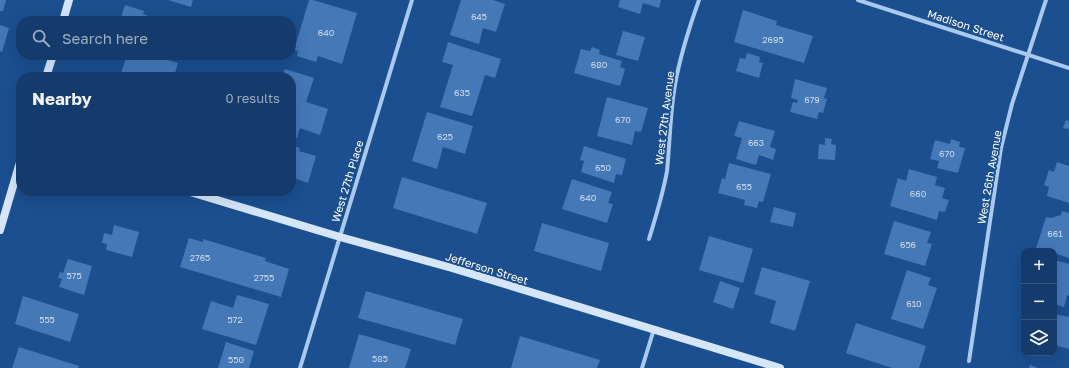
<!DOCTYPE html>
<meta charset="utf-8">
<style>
:root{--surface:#143b6b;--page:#1d4271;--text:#f1f3f6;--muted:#9dadc1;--line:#33557e}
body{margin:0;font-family:"Golos Text",sans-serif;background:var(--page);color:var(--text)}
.controls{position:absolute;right:12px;bottom:12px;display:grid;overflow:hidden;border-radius:8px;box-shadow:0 4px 16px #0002}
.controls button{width:36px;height:36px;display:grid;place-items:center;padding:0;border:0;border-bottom:1px solid var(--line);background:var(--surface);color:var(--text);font:20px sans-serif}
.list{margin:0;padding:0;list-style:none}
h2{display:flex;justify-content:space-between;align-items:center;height:52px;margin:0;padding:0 16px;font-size:17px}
h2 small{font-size:13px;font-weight:400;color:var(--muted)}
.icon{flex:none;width:22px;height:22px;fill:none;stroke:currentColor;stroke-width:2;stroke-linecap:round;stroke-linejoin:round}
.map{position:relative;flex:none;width:1069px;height:368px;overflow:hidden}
.search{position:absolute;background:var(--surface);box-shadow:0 4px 16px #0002;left:16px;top:16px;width:280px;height:44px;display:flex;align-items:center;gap:10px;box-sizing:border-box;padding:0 14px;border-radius:16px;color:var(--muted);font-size:15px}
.panel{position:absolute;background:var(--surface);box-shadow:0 4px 16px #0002;left:16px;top:72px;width:280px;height:124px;border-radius:16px}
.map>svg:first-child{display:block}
.building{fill:#4478b7}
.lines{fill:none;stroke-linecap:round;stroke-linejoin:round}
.street{stroke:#a9c9ee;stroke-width:4}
.secondary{stroke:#d6e6fa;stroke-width:8}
.labels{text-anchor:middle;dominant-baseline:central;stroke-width:3.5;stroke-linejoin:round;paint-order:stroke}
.number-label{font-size:9px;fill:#d0dded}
.street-label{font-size:11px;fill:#fff;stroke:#1b4f8f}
</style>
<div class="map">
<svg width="1069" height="368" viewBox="0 0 1069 368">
<rect width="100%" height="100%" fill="#1b4f8f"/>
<g class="building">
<polygon points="0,0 6,0 3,11 0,11"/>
<polygon points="168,0 193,0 191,7"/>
<polygon points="309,0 313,0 357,13 342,64 318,56 316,62 297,56 298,51 294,50"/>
<polygon points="461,0 493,0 505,4 496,32 483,28 479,44 450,35"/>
<polygon points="620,0 661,0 659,8 643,3 640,14 618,7"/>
<polygon points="125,5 144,11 143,14 163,21 120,21"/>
<polygon points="743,10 777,21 776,25 813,36 804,63 734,42"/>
<polygon points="0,25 9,28 2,52 0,51"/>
<polygon points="623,31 645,37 638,61 616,55"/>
<polygon points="448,42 501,59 495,78 485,75 472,116 440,107 453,65 442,62"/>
<polygon points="592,47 600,50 599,54 622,61 620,67 625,69 620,86 574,73 581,49 590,51"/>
<polygon points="747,53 760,57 759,62 763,63 759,78 736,71 740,58 745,59"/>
<polygon points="121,55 151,55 178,63 175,73 180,75 180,77 130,77 121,74 126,57"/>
<polygon points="285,69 314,78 306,102 328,109 320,135 300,128 297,138 291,136 291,77 282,77"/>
<polygon points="795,79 827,88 824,98 827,99 823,113 819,112 817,119 790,112 793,102 797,103 798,100 791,98"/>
<polygon points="607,97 648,108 641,132 635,131 632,145 597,136"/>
<polygon points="427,112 473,126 465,154 443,147 437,169 412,161"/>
<polygon points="1066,120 1069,121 1069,129 1063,128"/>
<polygon points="739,121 775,131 770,147 776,149 773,160 759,155 756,165 736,159 742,138 734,136"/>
<polygon points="825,138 832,139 831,144 836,145 835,160 818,159 819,144 825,145"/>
<polygon points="951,139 960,142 959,147 965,148 958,173 937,168 939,161 930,159 935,140 950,144"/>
<polygon points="291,145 300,148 299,151 316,156 308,183 291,177"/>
<polygon points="584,146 626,159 622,175 616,174 614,183 581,172 584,161 580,160"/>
<polygon points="1057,162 1069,166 1069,203 1047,196 1049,187 1044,185 1049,170 1054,172"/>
<polygon points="729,163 771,174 763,202 759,201 757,208 744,205 745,200 718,193 722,178 725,179"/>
<polygon points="909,169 937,177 935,185 945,188 942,198 949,200 945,212 939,211 937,220 890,206 898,178 906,181"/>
<polygon points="402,177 487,203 477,234 393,208"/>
<polygon points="572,179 612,192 608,203 613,204 607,223 562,209"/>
<polygon points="774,207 796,213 793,227 770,222"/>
<polygon points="1062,211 1069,213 1069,258 1054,253 1054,251 1046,251 1036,248 1046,217 1051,218 1061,215"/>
<polygon points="894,221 931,232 927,243 932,244 925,266 884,254"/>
<polygon points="542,223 609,243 601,271 534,251"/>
<polygon points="114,225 139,232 132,257 106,250 107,244 102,243 104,233 112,235"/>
<polygon points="709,236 753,249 743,283 699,270"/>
<polygon points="189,238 203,242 203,239 266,258 265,261 289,269 281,297 180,267"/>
<polygon points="68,259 92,266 84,295 59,287 62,279 58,278 60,272 63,273"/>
<polygon points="1055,260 1069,264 1069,296 1067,295 1064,307 1054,304"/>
<polygon points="762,267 810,281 795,331 770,323 776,301 754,294"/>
<polygon points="907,270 931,278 928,285 937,288 923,329 891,319"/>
<polygon points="720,281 740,288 733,309 713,302"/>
<polygon points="366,291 463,319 455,345 358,318"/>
<polygon points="237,295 269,304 256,345 202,329 211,301 233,308"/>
<polygon points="23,296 79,314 70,342 15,324"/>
<polygon points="1054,314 1069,317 1069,349 1054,345"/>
<polygon points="856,323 926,346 919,368 892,368 846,353"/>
<polygon points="359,334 411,349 405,368 349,368"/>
<polygon points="520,336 600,360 597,368 511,368"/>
<polygon points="226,342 254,351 249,368 218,368"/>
<polygon points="19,347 79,366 78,368 12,368"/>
<polygon points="1030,365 1038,368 1029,368"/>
</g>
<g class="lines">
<g class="street">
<polyline points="858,0 1069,68"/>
<path d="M649,239C656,216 663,194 667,171C670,142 670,113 675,85C680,56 689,28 699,0"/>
<polyline points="969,361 1001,148 1012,104 1046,0"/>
<polyline points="300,368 412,0"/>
<polyline points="642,368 654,329"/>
</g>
<g class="secondary">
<polyline points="63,21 69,0"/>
<polyline points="46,77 53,55"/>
<polyline points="187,191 340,237 452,268 780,368"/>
<polyline points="0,230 21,159"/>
</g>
</g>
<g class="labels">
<g class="number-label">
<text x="479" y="16">645</text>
<text x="326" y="32">640</text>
<text x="773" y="39">2695</text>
<text x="599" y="64">680</text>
<text x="462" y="92">635</text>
<text x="812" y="99">679</text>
<text x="623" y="119">670</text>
<text x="445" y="136">625</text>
<text x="756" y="142">663</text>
<text x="947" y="153">670</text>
<text x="603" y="167">650</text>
<text x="744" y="186">655</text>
<text x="918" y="193">660</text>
<text x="588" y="197">640</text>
<text x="1055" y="233">661</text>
<text x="908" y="244">656</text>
<text x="200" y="257">2765</text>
<text x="74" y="275">575</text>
<text x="264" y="277">2755</text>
<text x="914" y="303">610</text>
<text x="47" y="319">555</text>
<text x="235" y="319">572</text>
<text x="380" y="358">585</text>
<text x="236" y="359">550</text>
</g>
<g class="street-label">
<text transform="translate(966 25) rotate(18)">Madison Street</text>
<text transform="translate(664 118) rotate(-83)">West 27th Avenue</text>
<text transform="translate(989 177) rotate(-80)">West 26th Avenue</text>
<text transform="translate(347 181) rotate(-73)">West 27th Place</text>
<text transform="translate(487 268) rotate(17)">Jefferson Street</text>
</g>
</g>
</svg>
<div class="controls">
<button>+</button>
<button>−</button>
<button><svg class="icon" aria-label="layers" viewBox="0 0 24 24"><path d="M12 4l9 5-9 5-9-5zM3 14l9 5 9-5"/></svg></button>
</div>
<div class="search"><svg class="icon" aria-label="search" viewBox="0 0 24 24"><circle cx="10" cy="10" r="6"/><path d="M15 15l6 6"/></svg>Search here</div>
<section class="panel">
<h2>Nearby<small>0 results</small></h2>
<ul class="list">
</ul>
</section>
</div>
